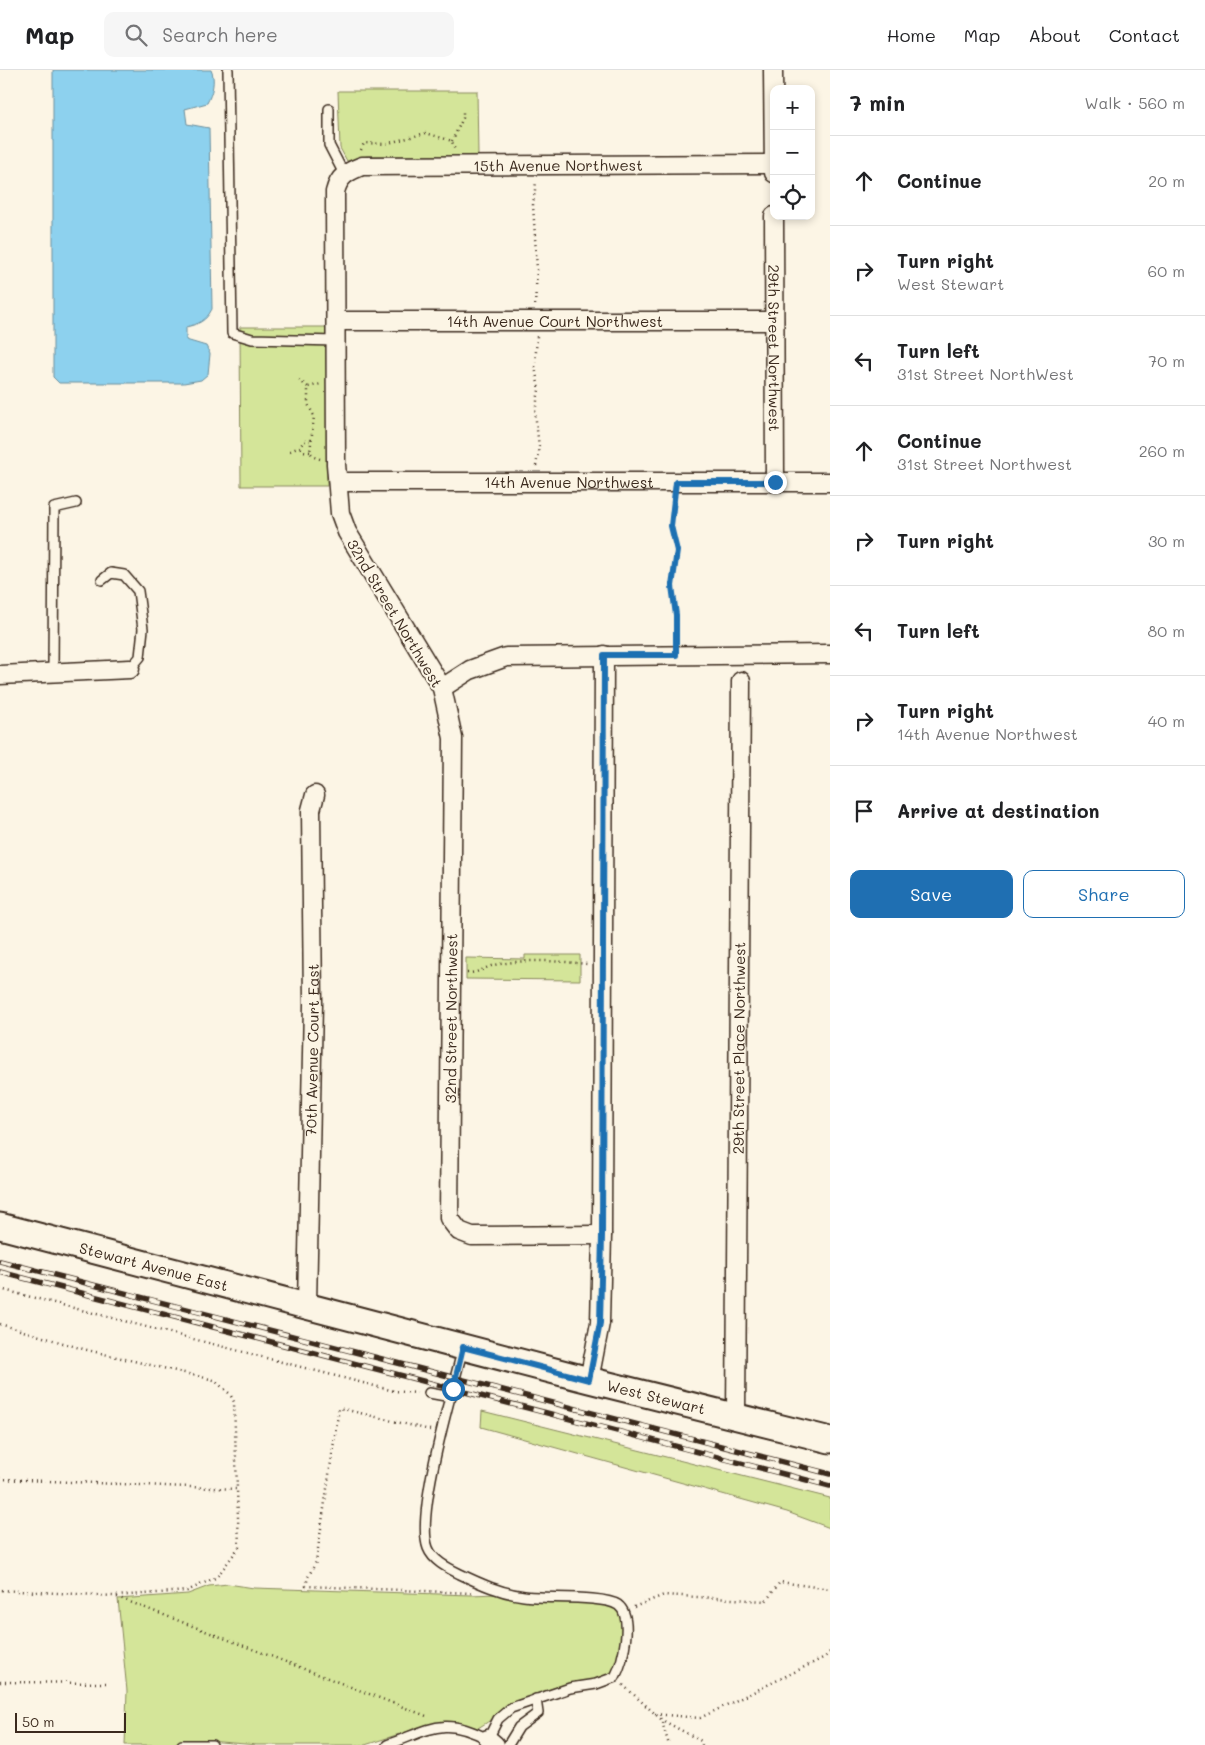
<!DOCTYPE html>
<meta charset="utf-8">
<style>
:root{--surface:#fff;--page:#f6f6f6;--text:#202124;--muted:#757577;--line:#e0e0e0;--accent:#1f6fb2}
body{margin:0;font-family:Mali,sans-serif;background:var(--page);color:var(--text)}
.controls{position:absolute;right:15px;top:15px;display:grid;overflow:hidden;border-radius:10px;box-shadow:0 2px 8px #0003}
.controls button{width:45px;height:45px;display:grid;place-items:center;padding:0;border:0;border-bottom:1px solid var(--line);background:var(--surface);color:var(--text);font:25px sans-serif}
.scale{position:absolute;left:15px;bottom:12px;width:111px;box-sizing:border-box;padding-left:5px;border:2px solid #3b2a1e;border-top:0;font-size:14px;line-height:18px;white-space:nowrap;color:#3b2a1e;-webkit-text-stroke:4px #fcf5e5;paint-order:stroke}
.stop{position:absolute;width:15px;height:15px;margin:-11px;border:4px solid #1f6fb2;border-radius:50%;background:#fff}
.stop.end{background:#1f6fb2;border-color:#fff;box-shadow:0 1px 5px #0008}
.list{margin:0;padding:0;list-style:none}
h2{display:flex;justify-content:space-between;align-items:center;height:65px;margin:0;padding:0 20px;font-size:21px}
h2 small{font-size:16px;font-weight:400;color:var(--muted)}
.list li{display:grid;grid-template-columns:32px 1fr auto;gap:15px;align-items:center;box-sizing:border-box;height:90px;padding:0 20px;border-top:1px solid var(--line)}
.list b{display:block;font-size:19px;white-space:nowrap}
.list p{margin:0;font-size:16px;white-space:nowrap;color:var(--muted)}
.list em{font-size:16px;font-style:normal;color:var(--muted)}
.actions{display:flex;gap:10px;padding:15px 20px}
.actions a{flex:1;padding:11px 0;border:1px solid var(--accent);border-radius:10px;text-align:center;font-size:18px;color:var(--accent)}
.actions .main{background:var(--accent);color:#fff}
.icon{flex:none;width:28px;height:28px;fill:none;stroke:currentColor;stroke-width:2;stroke-linecap:round;stroke-linejoin:round}
.map{position:relative;flex:none;width:830px;height:1675px;overflow:hidden}
header{display:flex;align-items:center;gap:30px;box-sizing:border-box;height:70px;padding:0 25px;background:var(--surface);border-bottom:1px solid var(--line)}
header strong{font-size:24px}
nav{display:flex;gap:28px;margin-inline-start:auto;font-size:18px}
.search{width:350px;height:45px;background:var(--page);display:flex;align-items:center;gap:12px;box-sizing:border-box;padding:0 18px;border-radius:10px;color:var(--muted);font-size:19px}
main{display:flex}
aside{flex:1;background:var(--surface)}
.map>svg:first-child{display:block}
.green{fill:#d4e599;stroke:#88885c}
.water{fill:#8dd1ee;stroke:#6c8e9b}
.lines{fill:none;stroke-linecap:round;stroke-linejoin:round}
.lane-casing{stroke:#3b2a1e;stroke-width:12}
.street-casing{stroke:#3b2a1e;stroke-width:21}
.secondary-casing{stroke:#3b2a1e;stroke-width:29}
.path{stroke:#3b2a1e;stroke-width:2.5;stroke-dasharray:1 4;stroke-linecap:butt}
.lane{stroke:#fcf5e5;stroke-width:9}
.street{stroke:#fcf5e5;stroke-width:18}
.secondary{stroke:#fcf5e5;stroke-width:25}
.rail-casing{stroke:#3b2a1e;stroke-width:5.5}
.rail{stroke:#fcf5e5;stroke-width:4;stroke-dasharray:11;stroke-linecap:butt}
.route{stroke:#1f6fb2;stroke-width:6}
.labels{text-anchor:middle;dominant-baseline:central;stroke-width:4;stroke-linejoin:round;paint-order:stroke}
.street-label{font-size:15px;fill:#3b2a1e;stroke:#fcf5e5}
</style>
<header>
<strong>Map</strong>
<div class="search"><svg class="icon" aria-label="search" viewBox="0 0 24 24"><circle cx="10" cy="10" r="6"/><path d="M15 15l6 6"/></svg>Search here</div>
<nav><a>Home</a><a>Map</a><a>About</a><a>Contact</a></nav>
</header>
<main>
<div class="map">
<svg width="830" height="1675" viewBox="0 0 830 1675">
<rect width="100%" height="100%" fill="#fcf5e5"/>
<filter id="ink" filterUnits="userSpaceOnUse"><feTurbulence type="fractalNoise" baseFrequency=".02" numOctaves="2"/><feDisplacementMap in="SourceGraphic" scale="10" xChannelSelector="R" yChannelSelector="G"/><feConvolveMatrix kernelMatrix="1 2 1 2 8 2 1 2 1" color-interpolation-filters="sRGB"/></filter>
<g filter="url(#ink)">
<g class="green">
<polygon points="338,21 477,21 478,86 367,86 347,91 340,78"/>
<polygon points="240,257 327,257 327,416 241,416"/>
<polygon points="525,885 580,885 580,910 466,909 466,888 525,889"/>
<polygon points="482,1341 830,1428 830,1458 787,1442 481,1357"/>
<path d="M228,1514L254,1518L470,1525L498,1524L601,1533L617,1539C619,1543 622,1548 623,1553C625,1566 621,1596 609,1604C595,1615 574,1612 557,1617C528,1626 504,1642 478,1658L458,1653L431,1654L365,1675H257L196,1670L165,1675H125L127,1621L118,1529L188,1524L209,1516Z"/>
</g>
<path class="water" d="M53,0H211C216,10 212,24 207,33L185,39L187,54L209,58L212,239C206,251 199,254 186,257V270L206,276L210,284L208,304L201,310L184,313H59L53,307Z"/>
<g class="lines">
<g class="lane-casing">
<g id="lane">
<polyline points="228,0 232,263 252,269 336,271"/>
<polyline points="329,39 329,75 344,104"/>
<polyline points="102,510 111,503 124,505 138,521 143,559 140,587 130,599"/>
<polyline points="53,602 54,438 76,433"/>
<polyline points="429,1323 451,1327"/>
<polyline points="182,1675 212,1675"/>
<path d="M387,1675C430,1660 443,1645 488,1669L498,1649L511,1638L570,1618L596,1614L615,1607C623,1592 634,1547 618,1535C604,1525 544,1529 524,1526C501,1523 481,1514 460,1504C448,1498 433,1491 428,1478C415,1444 453,1318 463,1278"/>
<polyline points="508,1675 519,1657 538,1643 536,1629"/>
</g>
</g>
<g class="street-casing">
<g id="street">
<polyline points="773,0 774,103"/>
<path id="s1" d="M774,146L775,412"/>
<path id="s2" d="M336,251H774"/>
<path id="s3" d="M338,412H830"/>
<polyline points="0,605 130,599"/>
<polyline points="442,618 470,600 506,587 830,584"/>
<path id="s4" d="M602,1165L472,1166L459,1161L449,1148L453,668L442,618L347,462L340,443L336,394L335,122C339,106 347,102 362,96L774,94"/>
<path id="s5" d="M307,1235L313,934L311,740L315,725"/>
<polyline points="589,1310 600,1253 602,1165 604,585"/>
<path id="s6" d="M736,1346L741,611"/>
<polyline points="488,1669 495,1675"/>
</g>
</g>
<g class="secondary-casing">
<g id="secondary">
<path id="s7" d="M0,1156L589,1310L830,1370"/>
</g>
</g>
<g class="path">
<polyline points="452,71 463,48 463,40"/>
<polyline points="361,80 364,73 385,74 426,63 452,71 455,81"/>
<polyline points="535,235 537,200 533,135 536,112"/>
<polyline points="299,310 308,317"/>
<polyline points="290,381 300,377"/>
<polyline points="310,382 303,381 300,377 304,371 310,371"/>
<polyline points="320,389 314,387 310,382 314,346 308,334 308,317 321,314"/>
<polyline points="536,396 539,377 535,342 539,320 535,296 537,266"/>
<polyline points="675,426 671,456 677,481 672,516 676,545 676,571"/>
<path d="M467,903C482,903 487,895 500,894C528,889 559,891 587,894"/>
<polyline points="0,1219 394,1321 417,1323"/>
<polyline points="0,1254 83,1279 214,1310 230,1324 234,1332 237,1419"/>
<polyline points="430,1360 339,1338 316,1492 308,1507 306,1516 471,1523"/>
<polyline points="0,1409 237,1419 239,1477 217,1507 187,1521 114,1526 0,1520"/>
<polyline points="117,1527 429,1647"/>
<polyline points="634,1537 664,1525 766,1531 780,1512 830,1519"/>
<polyline points="0,1612 108,1613"/>
<polyline points="623,1615 662,1650 701,1671 702,1675"/>
<polyline points="655,1644 700,1648 825,1587 830,1582"/>
<polyline points="662,1652 669,1675"/>
</g>
<use href="#lane" class="lane"/>
<use href="#street" class="street"/>
<use href="#secondary" class="secondary"/>
<g class="rail-casing">
<g id="rail">
<polyline points="0,1191 830,1404"/>
<polyline points="0,1202 830,1416"/>
</g>
</g>
<use href="#rail" class="rail"/>
</g>
</g>
<g class="lines" filter="url(#ink)">
<polyline class="route" points="453,1319 463,1277 589,1310 600,1253 602,1165 604,585 676,585 676,545 672,516 677,481 671,456 676,412 775,412"/>
</g>
<g class="labels">
<g class="street-label">
<text stroke="none"><textPath href="#s4" startOffset="1451">15th Avenue Northwest</textPath></text>
<text stroke="none"><textPath href="#s2" startOffset="219">14th Avenue Court Northwest</textPath></text>
<text stroke="none"><textPath href="#s1" startOffset="132">29th Street Northwest</textPath></text>
<text stroke="none"><textPath href="#s3" startOffset="231">14th Avenue Northwest</textPath></text>
<text transform="translate(395 543) rotate(59)">32nd Street Northwest</text>
<text stroke="none"><textPath href="#s4" startOffset="360">32nd Street Northwest</textPath></text>
<text stroke="none"><textPath href="#s6" startOffset="368">29th Street Place Northwest</textPath></text>
<text stroke="none"><textPath href="#s5" startOffset="255">70th Avenue Court East</textPath></text>
<text stroke="none"><textPath href="#s7" startOffset="159">Stewart Avenue East</textPath></text>
<text stroke="none"><textPath href="#s7" startOffset="678">West Stewart</textPath></text>
</g>
</g>
</svg>
<div class="controls">
<button>+</button>
<button>−</button>
<button><svg class="icon" aria-label="locate" viewBox="0 0 24 24"><circle cx="12" cy="12" r="6"/><path d="M12 2v4M12 18v4M2 12h4M18 12h4"/></svg></button>
</div>
<div class="scale">50 m</div>
<div class="stop" style="left:453px;top:1319px"></div>
<div class="stop end" style="left:775px;top:412px"></div>
</div>
<aside>
<h2>7 min<small>Walk · 560 m</small></h2>
<ul class="list">
<li><svg class="icon" aria-label="ahead" viewBox="0 0 24 24"><path d="M12 20V5M6 11l6-6 6 6"/></svg><div><b>Continue</b></div><em>20 m</em></li>
<li><svg class="icon" aria-label="right" viewBox="0 0 24 24"><path d="M7 20v-9h11M14 6l5 5-5 5"/></svg><div><b>Turn right</b><p>West Stewart</p></div><em>60 m</em></li>
<li><svg class="icon" aria-label="left" viewBox="0 0 24 24"><path d="M17 20v-9H6M10 6l-5 5 5 5"/></svg><div><b>Turn left</b><p>31st Street NorthWest</p></div><em>70 m</em></li>
<li><svg class="icon" aria-label="ahead" viewBox="0 0 24 24"><path d="M12 20V5M6 11l6-6 6 6"/></svg><div><b>Continue</b><p>31st Street Northwest</p></div><em>260 m</em></li>
<li><svg class="icon" aria-label="right" viewBox="0 0 24 24"><path d="M7 20v-9h11M14 6l5 5-5 5"/></svg><div><b>Turn right</b></div><em>30 m</em></li>
<li><svg class="icon" aria-label="left" viewBox="0 0 24 24"><path d="M17 20v-9H6M10 6l-5 5 5 5"/></svg><div><b>Turn left</b></div><em>80 m</em></li>
<li><svg class="icon" aria-label="right" viewBox="0 0 24 24"><path d="M7 20v-9h11M14 6l5 5-5 5"/></svg><div><b>Turn right</b><p>14th Avenue Northwest</p></div><em>40 m</em></li>
<li><svg class="icon" aria-label="arrive" viewBox="0 0 24 24"><path d="M6 21V4h12l-3 4 3 4H6"/></svg><div><b>Arrive at destination</b></div></li>
</ul>
<div class="actions"><a class="main">Save</a><a>Share</a></div>
</aside>
</main>
